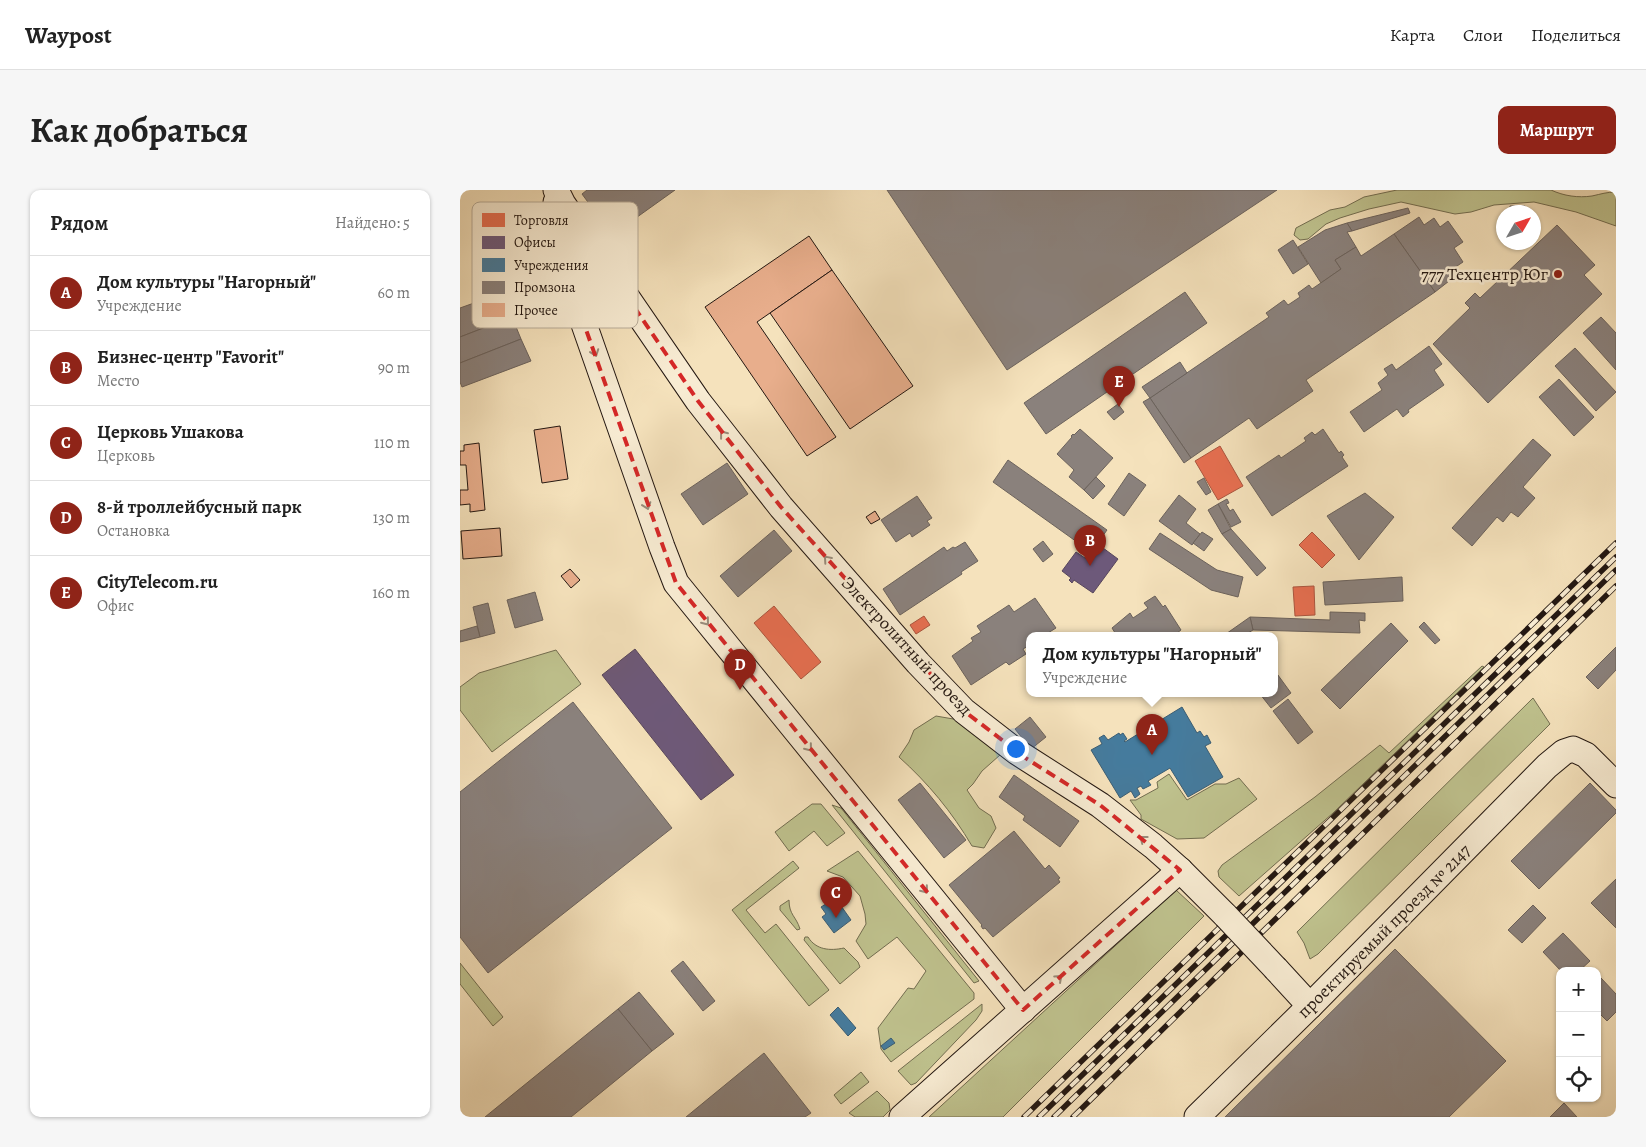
<!DOCTYPE html>
<html lang="ru">
<meta charset="utf-8">
<style>
:root{--surface:#fff;--page:#f6f6f6;--text:#222;--muted:#767676;--line:#e0e0e0;--accent:#8f2418}
body{margin:0;font-family:Alegreya,serif;background:var(--page);color:var(--text)}
.controls{position:absolute;right:15px;bottom:15px;display:grid;overflow:hidden;border-radius:10px;box-shadow:0 1px 4px #0004}
.controls button{width:45px;height:45px;display:grid;place-items:center;padding:0;border:0;border-bottom:1px solid var(--line);background:var(--surface);color:var(--text);font:25px sans-serif}
.compass{position:absolute;left:1036px;top:15px;width:45px;height:45px;border-radius:50%;background:var(--surface);box-shadow:0 1px 4px #0004;rotate:51deg}
.you{position:absolute;left:555px;top:558px;width:18px;height:18px;margin:-12px;border:4px solid #fff;border-radius:50%;background:#1a73e8;box-shadow:0 0 0 8px #1a73e833}
.badge{display:grid;place-items:center;width:32px;height:32px;border-radius:50%;background:var(--accent);color:#fff;font-size:16px;font-weight:700}
.pin{position:absolute;translate:-50% -41px;filter:drop-shadow(0 1px 2px #0008)}
.pin::after{content:'';position:absolute;top:26px;width:18px;height:15px;background:inherit;clip-path:polygon(0 0,100% 0,50% 100%)}
.popup{position:absolute;left:566px;top:442px;width:252px;height:65px;box-sizing:border-box;display:grid;place-content:center;border-radius:10px;background:var(--surface);filter:drop-shadow(0 1px 4px #0005);font-size:16px;white-space:nowrap;color:var(--muted)}
.popup b{font-size:19px;color:var(--text)}
.popup::after{content:'';position:absolute;left:50%;top:100%;margin-left:-10px;border:10px solid transparent;border-top-color:var(--surface)}
.list{margin:0;padding:0;list-style:none}
h2{display:flex;justify-content:space-between;align-items:center;height:65px;margin:0;padding:0 20px;font-size:21px}
h2 small{font-size:16px;font-weight:400;color:var(--muted)}
.list li{display:grid;grid-template-columns:32px 1fr auto;gap:15px;align-items:center;box-sizing:border-box;height:75px;padding:0 20px;border-top:1px solid var(--line)}
.list b{display:block;font-size:19px;white-space:nowrap}
.list p{margin:0;font-size:16px;white-space:nowrap;color:var(--muted)}
.list em{font-size:16px;font-style:normal;color:var(--muted)}
.icon{flex:none;width:28px;height:28px;fill:none;stroke:currentColor;stroke-width:2;stroke-linecap:round;stroke-linejoin:round}
.map{position:relative;flex:none;width:1156px;height:927px;overflow:hidden;border-radius:10px}
header{display:flex;align-items:center;gap:30px;box-sizing:border-box;height:70px;padding:0 25px;background:var(--surface);border-bottom:1px solid var(--line)}
header strong{font-size:24px}
nav{display:flex;gap:28px;margin-inline-start:auto;font-size:18px}
.intro{display:flex;align-items:center;justify-content:space-between;box-sizing:border-box;height:120px;padding:0 30px}
h1{margin:0;font-size:35px}
.button{padding:12px 22px;border-radius:10px;background:var(--accent);color:#fff;font-size:18px;font-weight:700}
main{display:flex;gap:30px;padding:0 30px}
aside{flex:1;background:var(--surface);border-radius:10px;box-shadow:0 1px 4px #0004}
.map>svg:first-child{display:block}
.green{fill:#bfc28e;stroke:#726d50}
.shops{fill:#e76f51;stroke:#ac553e}
.offices{fill:#6d597a;stroke:#57465b}
.public{fill:#457b9d;stroke:#3b5d73}
.industry{fill:#8a817c;stroke:#6b625c}
.building{fill:#e8ae8c;stroke:#241812}
.lines{fill:none;stroke-linecap:round;stroke-linejoin:round}
.secondary-casing{stroke:#241812;stroke-width:27}
.secondary{stroke:#f8ecd3;stroke-width:25}
.rail-casing{stroke:#241812;stroke-width:5.5}
.rail{stroke:#f8ecd3;stroke-width:4;stroke-dasharray:11;stroke-linecap:butt}
.secondary-bridge-casing{stroke:#241812;stroke-width:27;stroke-linecap:butt}
.secondary-bridge{stroke:#f8ecd3;stroke-width:25}
.oneway{stroke:#998d7c}
.marked{fill:none;stroke:#d62828;stroke-width:4;stroke-dasharray:10 6;stroke-linejoin:round}
.poi-dot{fill:#8f2418;stroke:#f8ecd3;stroke-width:2}
.labels{text-anchor:middle;dominant-baseline:central;stroke-width:5;stroke-linejoin:round;paint-order:stroke}
.poi-label{font-size:18px;fill:#241812;stroke:#f8ecd3;text-anchor:end}
.street-label{font-size:18px;fill:#241812;stroke:#f8ecd3}
.key{fill:#f8ecd3;stroke:#b8ac99;stroke-width:1}
.key-label{font-size:14px;fill:#241812}
</style>
<header>
<strong>Waypost</strong>
<nav><a>Карта</a><a>Слои</a><a>Поделиться</a></nav>
</header>
<div class="intro"><h1>Как добраться</h1><a class="button">Маршрут</a></div>
<main>
<aside>
<h2>Рядом<small>Найдено: 5</small></h2>
<ul class="list">
<li><span class="badge">A</span><div><b>Дом культуры &quot;Нагорный&quot;</b><p>Учреждение</p></div><em>60 m</em></li>
<li><span class="badge">B</span><div><b>Бизнес-центр &quot;Favorit&quot;</b><p>Место</p></div><em>90 m</em></li>
<li><span class="badge">C</span><div><b>Церковь Ушакова</b><p>Церковь</p></div><em>110 m</em></li>
<li><span class="badge">D</span><div><b>8-й троллейбусный парк</b><p>Остановка</p></div><em>130 m</em></li>
<li><span class="badge">E</span><div><b>CityTelecom.ru</b><p>Офис</p></div><em>160 m</em></li>
</ul>
</aside>
<div class="map">
<svg width="1156" height="927" viewBox="0 0 1156 927">
<rect width="100%" height="100%" fill="#f5e2bc"/>
<filter id="stains"><feTurbulence type="fractalNoise" baseFrequency=".004" numOctaves="4"/><feColorMatrix values="0 0 0 0 .2 0 0 0 0 .09 0 0 0 0 .02 0 0 0 .5 -.17"/></filter>
<radialGradient id="worn" r=".72"><stop offset=".6" stop-color="#630" stop-opacity="0"/><stop offset="1" stop-color="#630" stop-opacity=".3"/></radialGradient>
<g class="green">
<path d="M937,0H1091C1104,6 1118,8 1132,6C1141,4 1147,2 1156,2V36L1116,22L1074,12L1034,15L1011,22L995,24L941,12L909,19L880,28L866,34L848,49L840,50L834,45L836,38L870,20L885,17L904,7Z"/>
<polygon points="96,460 121,494 32,562 0,520 0,497 19,483"/>
<polygon points="1022,476 1024,477 873,623 779,706 759,687 758,681 762,675 855,607 920,555 929,563"/>
<polygon points="1073,508 1090,534 858,764 850,769 844,753 837,742"/>
<path d="M476,526L499,530L540,565L522,581L513,594L507,600L519,618L531,626L536,638L524,658L512,656C492,622 468,593 439,567L449,552L454,540Z"/>
<polygon points="709,584 727,610 755,594 766,594 779,588 797,609 744,648 717,649 681,629 681,625 670,610 676,610 698,598 697,592"/>
<polygon points="352,614 361,614 385,643 367,656 354,641 329,661 315,642"/>
<polygon points="372,615 381,618 519,791 514,793"/>
<polygon points="398,661 514,803 514,809 431,872 421,859 418,838 448,798 454,799 466,781 437,747 408,769 396,751 406,734 405,724 400,706 383,687 367,681"/>
<polygon points="333,671 339,678 286,720 305,743 316,734 369,800 349,816 272,720"/>
<polygon points="716,700 744,726 543,927 469,927"/>
<path d="M329,710C329,725 336,726 340,739L337,740L320,720V716Z"/>
<path d="M345,747H348C356,760 370,761 384,758L398,772L400,777L380,794L344,750Z"/>
<polygon points="0,773 43,827 33,836 0,794"/>
<polygon points="522,814 522,821 516,830 456,893 451,895 438,881"/>
<polygon points="401,882 409,892 381,914 374,905"/>
<polygon points="417,901 429,913 430,920 423,927 395,927 389,923"/>
</g>
<g class="shops">
<polygon points="760,256 783,296 758,310 735,271"/>
<polygon points="852,342 875,365 862,378 839,355"/>
<polygon points="854,396 855,425 835,426 833,397"/>
<polygon points="314,416 361,472 341,489 294,433"/>
<polygon points="464,426 470,435 456,444 450,435"/>
</g>
<g class="offices">
<polygon points="639,355 658,369 633,403 614,390 612,393 609,390 611,388 602,381 616,362 628,370"/>
<polygon points="175,459 274,585 241,610 142,485"/>
</g>
<g class="public">
<polygon points="722,517 737,543 740,541 744,547 747,545 751,553 745,556 763,587 728,607 710,578 688,591 691,595 683,599 681,596 677,598 680,604 675,608 671,601 660,608 631,560 642,554 639,548 644,545 648,550 659,543 660,545 663,543 667,549 664,551 665,552"/>
<polygon points="369,712 373,717 379,713 391,730 374,743 362,727 366,724 361,717"/>
<polygon points="378,817 396,838 388,846 370,825"/>
<polygon points="431,848 435,853 424,860 421,856"/>
</g>
<g class="industry">
<polygon points="127,0 215,0 152,45 122,4"/>
<polygon points="427,0 817,0 547,180"/>
<polygon points="1050,16 1065,16 1066,22 1050,22"/>
<polygon points="948,18 950,23 892,41 887,33"/>
<polygon points="959,27 964,35 974,28 980,37 988,31 1003,52 994,58 1003,72 994,78 998,84 975,102 934,44"/>
<polygon points="887,33 892,41 887,42 896,57 875,70 881,79 861,93 838,57 865,40"/>
<polygon points="1097,35 1135,75 1124,85 1142,104 1028,213 973,154 1010,118 1005,113 1015,103 1020,108"/>
<polygon points="934,44 975,102 846,190 853,201 797,239 789,228 731,268 690,208 809,127 806,123 824,110 828,115 840,107 838,103 849,95 852,99 881,79 875,70 896,57 901,66"/>
<polygon points="833,50 848,74 833,84 818,60"/>
<polygon points="725,102 747,133 586,244 564,213"/>
<polygon points="42,103 52,127 0,147 0,118"/>
<polygon points="52,127 61,149 0,173 0,147"/>
<polygon points="1141,127 1156,143 1156,180 1123,143"/>
<polygon points="61,149 71,171 2,197 0,192 0,173"/>
<polygon points="969,156 982,174 974,180 984,195 948,220 949,222 943,227 937,219 904,242 890,222 922,200 918,193 928,185 924,179 932,174 936,180"/>
<polygon points="1115,158 1156,202 1136,221 1095,176"/>
<polygon points="720,172 727,183 690,208 682,197"/>
<polygon points="1099,189 1134,227 1114,246 1079,207"/>
<polygon points="690,208 731,268 724,273 683,212"/>
<polygon points="658,214 664,222 654,230 647,222"/>
<polygon points="620,239 653,268 624,300 609,287 614,280 597,264 612,247 611,246 613,244 614,245"/>
<polygon points="863,239 879,263 881,261 884,265 882,267 888,276 812,326 786,287 819,265 821,268 846,251 844,248 852,242 855,245"/>
<polygon points="1073,249 1091,265 1063,297 1075,308 1058,327 1051,322 1043,332 1037,327 1012,356 992,338"/>
<polygon points="548,270 647,340 631,362 533,292"/>
<polygon points="267,273 288,304 243,335 221,304"/>
<polygon points="669,283 686,295 664,326 648,314"/>
<polygon points="636,287 645,296 633,309 624,300"/>
<polygon points="744,288 751,302 746,305 737,292"/>
<polygon points="905,303 934,327 899,370 867,326"/>
<polygon points="719,305 736,319 726,333 740,344 732,355 699,331"/>
<polygon points="457,306 472,328 467,331 470,335 452,347 450,343 436,352 421,330"/>
<polygon points="767,309 769,313 766,314 770,321 773,319 781,332 771,337 758,314"/>
<polygon points="758,314 771,339 762,344 748,320"/>
<polygon points="771,339 806,378 797,386 762,344"/>
<polygon points="314,340 332,361 278,407 260,386"/>
<polygon points="742,342 753,349 744,361 733,353"/>
<polygon points="700,343 757,380 783,387 778,407 751,400 689,359"/>
<polygon points="583,351 593,364 583,372 573,359"/>
<polygon points="505,352 518,371 501,382 502,384 440,425 423,399 484,357 487,361 493,357 495,358"/>
<polygon points="942,387 943,411 865,415 863,392"/>
<polygon points="75,402 83,430 55,438 47,410"/>
<polygon points="695,406 703,417 705,415 721,440 713,446 657,446 652,438 670,423 673,428 688,418 684,413"/>
<polygon points="575,408 596,438 583,446 570,446 570,455 563,459 566,464 549,475 546,472 511,495 492,466 513,451 511,448 521,442 517,436 549,415 554,422"/>
<polygon points="28,413 35,443 20,447 13,417"/>
<polygon points="870,422 905,423 905,431 899,430 900,443 793,440 790,427 870,430"/>
<polygon points="790,427 793,440 783,446 763,446"/>
<polygon points="964,432 980,450 975,454 959,437"/>
<polygon points="931,433 948,451 880,519 861,500"/>
<polygon points="17,436 20,447 0,452 0,441"/>
<polygon points="1156,457 1156,480 1138,499 1126,487"/>
<polygon points="815,481 831,503 811,518 800,504 814,504"/>
<polygon points="828,509 853,542 838,554 813,521"/>
<polygon points="113,512 212,638 28,783 0,747 0,602"/>
<polygon points="570,527 586,547 571,559 555,539"/>
<polygon points="554,585 619,631 600,657 563,630 565,626 539,607"/>
<polygon points="460,593 506,650 484,668 438,610"/>
<polygon points="1130,593 1156,620 1156,623 1079,699 1051,671"/>
<polygon points="554,641 585,679 589,675 600,688 598,689 600,692 533,747 525,738 523,739 521,736 522,735 489,695"/>
<polygon points="1156,689 1156,738 1131,713"/>
<polygon points="1073,715 1086,728 1062,753 1048,740"/>
<polygon points="1103,743 1130,771 1119,781 1101,781 1083,762"/>
<polygon points="935,759 1046,871 989,927 765,927"/>
<polygon points="223,771 255,811 243,821 211,781"/>
<polygon points="1141,788 1156,804 1156,822 1147,831 1137,821 1137,791"/>
<polygon points="179,802 214,844 192,861 158,819"/>
<polygon points="158,819 192,861 111,927 25,927"/>
<polygon points="304,863 351,923 345,927 226,927"/>
<polygon points="1104,913 1117,927 1090,927"/>
</g>
<g class="building">
<polygon points="349,46 372,80 297,132 376,247 347,266 245,117"/>
<polygon points="372,80 453,196 390,239 310,123"/>
<polygon points="100,236 108,289 82,293 74,240"/>
<polygon points="19,253 25,320 10,322 10,314 0,315 0,300 8,300 6,275 0,275 0,261 4,261 4,255"/>
<polygon points="415,321 420,329 411,334 406,327"/>
<polygon points="40,338 42,366 3,369 1,341"/>
<polygon points="110,379 120,390 111,398 101,386"/>
</g>
<g class="lines">
<g class="secondary-casing">
<g id="secondary">
<polyline points="96,0 103,14 238,211 321,317 458,473 504,521 557,562 640,615 693,656 720,680 766,726"/>
<polyline points="96,12 118,117 202,357 216,393 563,820"/>
<polyline points="816,779 850,816"/>
<polyline points="442,927 720,680"/>
<polyline points="737,927 850,816 1087,576 1104,562 1113,559 1126,565 1156,595"/>
</g>
</g>
<use href="#secondary" class="secondary"/>
<g class="rail-casing">
<g id="rail">
<polyline points="564,927 1156,353"/>
<polyline points="579,927 1156,367"/>
<polyline points="594,927 1156,380"/>
<polyline points="613,927 1156,396"/>
</g>
</g>
<use href="#rail" class="rail"/>
<g class="secondary-bridge-casing">
<polyline id="secondary-bridge" points="766,726 816,779"/>
</g>
<use href="#secondary-bridge" class="secondary-bridge"/>
</g>
<defs><path id="oneway-chevron" d="M-2-3.5L2.5 0L-2 3.5" fill="none" stroke-width="1.6" stroke-linecap="round" stroke-linejoin="round" transform="scale(1.25)"/></defs>
<g class="oneway">
<use href="#oneway-chevron" transform="translate(135 163) rotate(70)"/>
<use href="#oneway-chevron" transform="translate(263 244) rotate(-128)"/>
<use href="#oneway-chevron" transform="translate(187 316) rotate(71)"/>
<use href="#oneway-chevron" transform="translate(367 369) rotate(-131)"/>
<use href="#oneway-chevron" transform="translate(246 432) rotate(51)"/>
<use href="#oneway-chevron" transform="translate(349 558) rotate(51)"/>
<use href="#oneway-chevron" transform="translate(683 649) rotate(-142)"/>
<use href="#oneway-chevron" transform="translate(465 700) rotate(51)"/>
<use href="#oneway-chevron" transform="translate(599 788) rotate(-42)"/>
</g>
<path class="marked" d="M134,95L157,101L170,111L238,211L321,317L504,521L567,569L640,615L720,680L563,820L216,393L118,117L121,106Z"/>
<circle class="poi-dot" cx="1098" cy="84" r="5"/>
<g class="labels">
<g class="poi-label">
<text x="1088" y="84">777 Техцентр Юг</text>
</g>
<g class="street-label">
<text transform="translate(447 456) rotate(47)">Электролитный проезд</text>
<text transform="translate(924 741) rotate(-45)">проектируемый проезд № 2147</text>
</g>
</g>
<rect x="12" y="12" width="166" height="126" rx="8" class="key"/>
<rect x="22" y="23" width="23" height="14" fill="#e76f51"/>
<rect x="22" y="46" width="23" height="13" fill="#6d597a"/>
<rect x="22" y="68" width="23" height="14" fill="#457b9d"/>
<rect x="22" y="91" width="23" height="13" fill="#8a817c"/>
<rect x="22" y="113" width="23" height="14" fill="#e8ae8c"/>
<g class="key-label">
<text x="54" y="35">Торговля</text>
<text x="54" y="57">Офисы</text>
<text x="54" y="80">Учреждения</text>
<text x="54" y="102">Промзона</text>
<text x="54" y="125">Прочее</text>
</g>
<rect width="100%" height="100%" filter="url(#stains)"/>
<rect width="100%" height="100%" fill="url(#worn)"/>
</svg>
<div class="controls">
<button>+</button>
<button>−</button>
<button><svg class="icon" aria-label="locate" viewBox="0 0 24 24"><circle cx="12" cy="12" r="6"/><path d="M12 2v4M12 18v4M2 12h4M18 12h4"/></svg></button>
</div>
<svg class="compass" viewBox="-18 -18 36 36"><path d="M0-13l5 13h-10z" fill="#e53935"/><path d="M0 13l5-13h-10z" fill="#767676"/></svg>
<div class="you"></div>
<div class="pin badge" style="left:692px;top:565px">A</div>
<div class="popup"><b>Дом культуры &quot;Нагорный&quot;</b>Учреждение</div>
<div class="pin badge" style="left:630px;top:376px">B</div>
<div class="pin badge" style="left:376px;top:728px">C</div>
<div class="pin badge" style="left:280px;top:500px">D</div>
<div class="pin badge" style="left:659px;top:217px">E</div>
</div>
</main>
